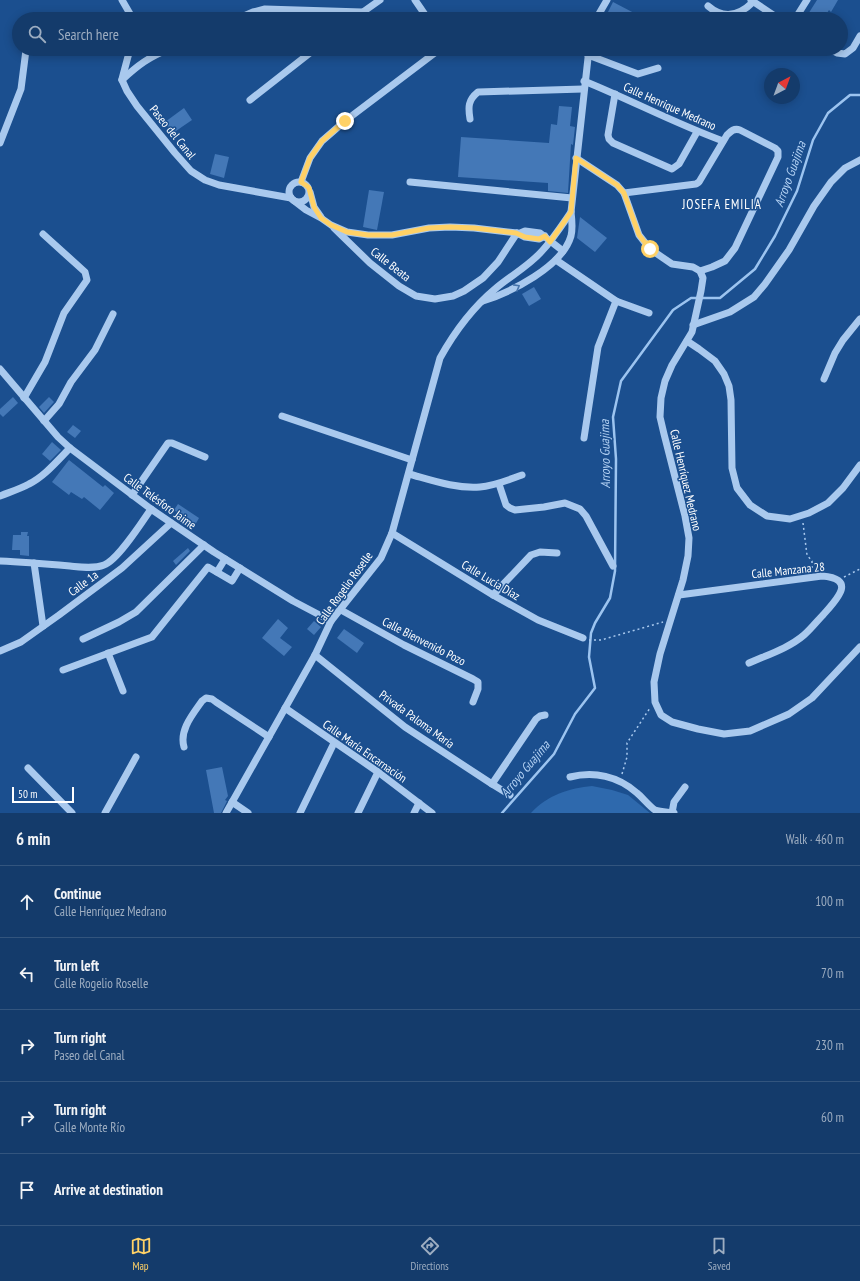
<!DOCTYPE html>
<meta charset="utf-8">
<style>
:root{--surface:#143b6b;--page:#1d4271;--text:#f1f3f6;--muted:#9dadc1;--line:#33557e;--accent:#ffd166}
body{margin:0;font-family:"PT Sans Narrow",sans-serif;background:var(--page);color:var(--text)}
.compass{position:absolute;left:764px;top:68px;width:36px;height:36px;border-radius:50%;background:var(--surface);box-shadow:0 2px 10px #0003;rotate:41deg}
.scale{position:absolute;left:12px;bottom:10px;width:62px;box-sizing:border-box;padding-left:4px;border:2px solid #fff;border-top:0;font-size:11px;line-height:14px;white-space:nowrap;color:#fff;-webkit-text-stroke:3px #1b4f8f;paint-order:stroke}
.stop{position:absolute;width:12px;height:12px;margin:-9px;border:3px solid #ffd166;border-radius:50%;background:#fff}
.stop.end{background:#ffd166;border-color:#fff;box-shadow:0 1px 4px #0008}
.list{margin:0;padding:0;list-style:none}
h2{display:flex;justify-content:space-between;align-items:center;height:52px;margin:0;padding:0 16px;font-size:17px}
h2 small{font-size:13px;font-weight:400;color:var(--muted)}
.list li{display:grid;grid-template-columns:26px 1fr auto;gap:12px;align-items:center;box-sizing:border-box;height:72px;padding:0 16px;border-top:1px solid var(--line)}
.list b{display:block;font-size:15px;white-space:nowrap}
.list p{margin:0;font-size:13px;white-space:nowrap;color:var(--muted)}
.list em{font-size:13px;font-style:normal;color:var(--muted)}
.icon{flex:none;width:22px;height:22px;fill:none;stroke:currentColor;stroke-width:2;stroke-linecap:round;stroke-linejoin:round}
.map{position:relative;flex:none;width:860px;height:813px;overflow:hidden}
.search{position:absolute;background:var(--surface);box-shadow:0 2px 10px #0003;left:12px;right:12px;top:12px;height:44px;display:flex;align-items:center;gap:10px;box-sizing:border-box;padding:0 14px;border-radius:22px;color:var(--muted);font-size:15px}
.sheet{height:412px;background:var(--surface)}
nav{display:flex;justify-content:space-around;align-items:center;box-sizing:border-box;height:56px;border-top:1px solid var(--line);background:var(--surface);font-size:11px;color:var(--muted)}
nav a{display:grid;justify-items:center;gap:2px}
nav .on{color:var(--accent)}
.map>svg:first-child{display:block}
.green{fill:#2e69ad}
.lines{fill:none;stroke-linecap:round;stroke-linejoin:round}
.stream{stroke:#9cc4f0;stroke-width:2.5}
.building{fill:#4478b7}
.path{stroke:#a9c9ee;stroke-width:1.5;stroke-dasharray:2 3;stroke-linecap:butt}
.minor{stroke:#a9c9ee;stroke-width:7}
.oneway{stroke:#4674ac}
.route{stroke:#ffd166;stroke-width:5}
.labels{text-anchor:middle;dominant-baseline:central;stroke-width:3;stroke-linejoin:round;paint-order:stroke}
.street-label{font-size:12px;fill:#fff;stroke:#1b4f8f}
.water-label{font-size:13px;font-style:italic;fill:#b5d3f5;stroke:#1b4f8f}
.neighbourhood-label{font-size:13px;letter-spacing:1px;fill:#fff;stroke:#1b4f8f}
</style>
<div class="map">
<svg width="860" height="813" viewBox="0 0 860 813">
<rect width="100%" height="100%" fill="#1b4f8f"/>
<path class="green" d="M592,786L612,790L628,795L650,813H531C547,795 570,788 592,786Z"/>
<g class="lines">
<polyline class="stream" points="502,813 554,754 575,714 595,688 589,657 591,633 595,623 610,598 615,571 616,459 613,417 621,381 673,310 691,298 720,298 755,269 775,236 797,191 813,140 828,113 850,95 860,95"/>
</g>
<g class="building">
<polygon points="817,0 838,0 831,12 829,10 823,19 805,19"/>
<polygon points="613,2 636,14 633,19 621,19 608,12"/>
<polygon points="559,106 572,107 570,126 575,127 573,145 571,144 568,193 548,191 548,183 458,177 461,137 549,143 551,124 557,125"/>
<polygon points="184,108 192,120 173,133 165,122"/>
<polygon points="215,154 229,157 224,178 210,174"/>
<polygon points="369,190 384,192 377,230 363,227"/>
<polygon points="580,217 607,238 595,252 577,238"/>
<polygon points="534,287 541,299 529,306 522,294"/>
<polygon points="13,397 18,403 3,417 0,414 0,409"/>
<polygon points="49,397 54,402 44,413 39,407"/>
<polygon points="73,425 81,431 75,438 67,432"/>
<polygon points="52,442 61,450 50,461 42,454"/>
<polygon points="69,460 103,487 105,485 114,493 100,510 84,497 82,499 71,492 69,495 52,482"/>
<polygon points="178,504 199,518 195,525 174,510"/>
<polygon points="21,532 28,532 27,536 29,536 29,556 20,555 20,550 12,550 13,535 21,535"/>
<polygon points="188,548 190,551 176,565 173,561"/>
<polygon points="278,619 288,628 280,638 292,647 284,656 262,638"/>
<polygon points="314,621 321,627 314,635 307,629"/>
<polygon points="344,629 364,643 357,653 337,638"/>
<polygon points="222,767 228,796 225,800 227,801 221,813 214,813 206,770"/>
</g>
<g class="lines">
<g class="path">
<polyline points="803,523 807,555 812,561 812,569"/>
<polyline points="844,577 860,569"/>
<polyline points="589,640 601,640 663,622"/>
<polyline points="622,774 627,757 627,743 650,708"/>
</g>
<g class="minor">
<polyline points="122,0 133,19"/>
<polyline points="415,0 428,19"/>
<polyline points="751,0 779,19"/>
<path d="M708,6C724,20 740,15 753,2"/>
<polyline points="237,19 253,12 265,9 362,12"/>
<polyline points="353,19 380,0"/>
<polyline points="596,19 607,0"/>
<polyline points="795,19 807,0"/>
<polyline points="540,49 542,49"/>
<polyline points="830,49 837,53 845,54 853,48 860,36"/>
<polyline points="588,55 638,74 658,68"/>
<polyline points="122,79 130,49"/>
<polyline points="122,80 127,91 137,106 175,153 191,171 205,180 219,185 291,198"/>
<path d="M122,80C138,65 149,57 169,49"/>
<path d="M584,81C631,100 676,124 723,141"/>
<polyline points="615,94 608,135 609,139 613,143 672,169 679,164 697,132"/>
<polyline points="250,100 315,49"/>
<path d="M470,119C468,107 468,100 478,92L583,89"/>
<polyline points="0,143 21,89 26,50"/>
<polyline points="576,158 617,185 624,193 639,235 650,249 672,264 693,267 700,271 703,278 701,291 692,332 672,365 665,381 661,398 660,417 664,434 685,516 689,538 688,556 683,580 660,654 654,682 655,702 661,715 672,722 698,729 724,734 750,731 789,714 812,698 860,647"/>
<circle cx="299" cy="192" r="10"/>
<polyline points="301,182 310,158 322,141 345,121 440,49"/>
<polyline points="410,182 572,198"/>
<polyline points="310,192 314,207 321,217"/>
<path d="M624,193L696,184L699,182L727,135C731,131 734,128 740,130L775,148L778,151V157L735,248L725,261L712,267L700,271"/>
<polyline points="293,200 306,210 321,218 331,225 347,232 368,235 392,235 429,228 450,227 474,228 517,233 525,237 539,239 545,236"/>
<polyline points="334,228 370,263 399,286 416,296 435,299 453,296 464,291 483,278 498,262 517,233"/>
<polyline points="518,234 525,231 540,233 563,251"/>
<polyline points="556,260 616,301 598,347 584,438"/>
<path d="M483,301C511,292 562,267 571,236C573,228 572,220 571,212L589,49"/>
<polyline points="616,301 649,313"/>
<polyline points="693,325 730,312 754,297 765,284 789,250 814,206 831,182 845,168 860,160"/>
<polyline points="687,341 699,349 715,361 724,374 729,386 731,400 732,468 737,488 750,505 767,516 790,519 809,513 828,503 843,488 860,465"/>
<polyline points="0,369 58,437 70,448 151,509 214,552 293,601 331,621"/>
<polyline points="824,379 835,353 843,340 860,319"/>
<polyline points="24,398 45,362 64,313 87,280 85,272 43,234"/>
<polyline points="282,416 412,460"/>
<polyline points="44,421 59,404 71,382 95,350 113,314"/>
<path d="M409,474C431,480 456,489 480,487C494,486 508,480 522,475"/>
<polyline points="499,484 506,505 510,508 515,510 544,507 565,503 580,509 586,516 613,566"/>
<polyline points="132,495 168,443 172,443 205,457"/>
<path d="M0,496C10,492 20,489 29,484C45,476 57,461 70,448"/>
<polyline points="392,533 493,595 538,620 583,638"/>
<path d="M0,561C23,562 47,564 70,566C81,567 94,569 104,565C118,560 142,522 151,509"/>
<polyline points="34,563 43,626"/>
<polyline points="217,572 225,559"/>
<polyline points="493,595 531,555 540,552 557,553"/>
<path d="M679,595L822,576C858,579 836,600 823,615C817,621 811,629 804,635C789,648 767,655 749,663"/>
<polyline points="341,610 404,645 473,679 478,682 478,689 473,702"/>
<polyline points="83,639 119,622 136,612 204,545"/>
<polyline points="0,651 21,642 59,615 122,568 171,523"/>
<polyline points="108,653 123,691"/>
<polyline points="315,655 405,727 492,784 510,795"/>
<polyline points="63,670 152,637 208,567 232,581 240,568"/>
<polyline points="285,708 378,772 432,813"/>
<path d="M184,747C179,730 193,714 202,701L206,698L212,699L216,702L269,737"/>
<polyline points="28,768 72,813"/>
<path d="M570,777C594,771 618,776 637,793C642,797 650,807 655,810C661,812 668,812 674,813"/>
<polyline points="492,784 536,719 540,716 545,715"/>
<polyline points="232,802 248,813"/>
<polyline points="105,813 136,757"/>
<path d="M226,813L315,655L331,621L381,558L392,533L440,358C455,331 471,309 495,289C510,276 529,266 542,251C553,239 562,225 571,212"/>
<polyline points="300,813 334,743"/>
<polyline points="358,813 378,772"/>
<polyline points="414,813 419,803"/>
<polyline points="672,813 674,802 685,787"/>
</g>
</g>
<defs><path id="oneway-chevron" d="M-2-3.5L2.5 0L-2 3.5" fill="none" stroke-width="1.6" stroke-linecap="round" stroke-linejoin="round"/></defs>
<use class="oneway" href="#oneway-chevron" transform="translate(517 287) rotate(-29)"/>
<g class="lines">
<polyline class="route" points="345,121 322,141 310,158 301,182 307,186 309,188 314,207 321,218 331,225 347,232 368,235 392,235 429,228 450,227 474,228 516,233 525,237 539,239 545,236 550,242 571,212 576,158 617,185 624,193 639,235 650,249"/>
</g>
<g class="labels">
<g class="street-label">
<text transform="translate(670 106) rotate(24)">Calle Henrique Medrano</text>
<text transform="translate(173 132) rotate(51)">Paseo del Canal</text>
<text transform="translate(391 264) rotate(38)">Calle Beata</text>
<text transform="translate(686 480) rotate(77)">Calle Henríquez Medrano</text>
<text transform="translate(160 501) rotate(36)">Calle Telésforo Jaime</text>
<text transform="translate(788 570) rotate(-6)">Calle Manzana 28</text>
<text transform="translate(491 580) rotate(31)">Calle Lucía Díaz</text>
<text transform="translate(83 583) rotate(-37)">Calle 1a</text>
<text transform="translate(344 588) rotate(-54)">Calle Rogelio Roselle</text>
<text transform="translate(424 641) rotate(27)">Calle Bienvenido Pozo</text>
<text transform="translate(417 719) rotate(36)">Privada Paloma María</text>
<text transform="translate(365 751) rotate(35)">Calle María Encarnación</text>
</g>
<g class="water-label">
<text transform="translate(790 174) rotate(-70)">Arroyo Guajima</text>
<text transform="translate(605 454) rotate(-91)">Arroyo Guajima</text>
<text transform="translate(525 769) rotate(-50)">Arroyo Guajima</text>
</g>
<g class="neighbourhood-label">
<text x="722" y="204">JOSEFA EMILIA</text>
</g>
</g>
</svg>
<svg class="compass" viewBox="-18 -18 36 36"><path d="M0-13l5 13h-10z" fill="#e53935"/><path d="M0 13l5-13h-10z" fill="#9dadc1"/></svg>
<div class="scale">50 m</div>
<div class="stop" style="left:650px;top:249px"></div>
<div class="stop end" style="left:345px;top:121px"></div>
<div class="search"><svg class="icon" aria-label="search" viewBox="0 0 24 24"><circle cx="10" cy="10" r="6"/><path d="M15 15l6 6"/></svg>Search here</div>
</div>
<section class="sheet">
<h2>6 min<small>Walk · 460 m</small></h2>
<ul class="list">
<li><svg class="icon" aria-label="ahead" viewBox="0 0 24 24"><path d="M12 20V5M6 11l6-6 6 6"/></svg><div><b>Continue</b><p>Calle Henríquez Medrano</p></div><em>100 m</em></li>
<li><svg class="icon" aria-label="left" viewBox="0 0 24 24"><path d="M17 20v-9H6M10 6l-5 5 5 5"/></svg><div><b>Turn left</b><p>Calle Rogelio Roselle</p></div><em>70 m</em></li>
<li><svg class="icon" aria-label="right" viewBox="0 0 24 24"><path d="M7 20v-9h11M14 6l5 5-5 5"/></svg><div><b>Turn right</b><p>Paseo del Canal</p></div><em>230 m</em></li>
<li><svg class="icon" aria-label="right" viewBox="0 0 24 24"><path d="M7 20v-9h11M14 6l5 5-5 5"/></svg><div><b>Turn right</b><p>Calle Monte Río</p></div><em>60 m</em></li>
<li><svg class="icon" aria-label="arrive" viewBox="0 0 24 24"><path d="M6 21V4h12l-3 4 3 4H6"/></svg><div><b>Arrive at destination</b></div></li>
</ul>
</section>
<nav>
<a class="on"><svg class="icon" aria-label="map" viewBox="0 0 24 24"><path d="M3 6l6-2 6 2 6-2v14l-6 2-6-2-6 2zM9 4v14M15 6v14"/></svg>Map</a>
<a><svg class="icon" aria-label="directions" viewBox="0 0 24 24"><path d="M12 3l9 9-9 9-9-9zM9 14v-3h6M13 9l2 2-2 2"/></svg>Directions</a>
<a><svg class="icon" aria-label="saved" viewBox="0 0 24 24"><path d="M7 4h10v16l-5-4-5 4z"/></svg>Saved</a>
</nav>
